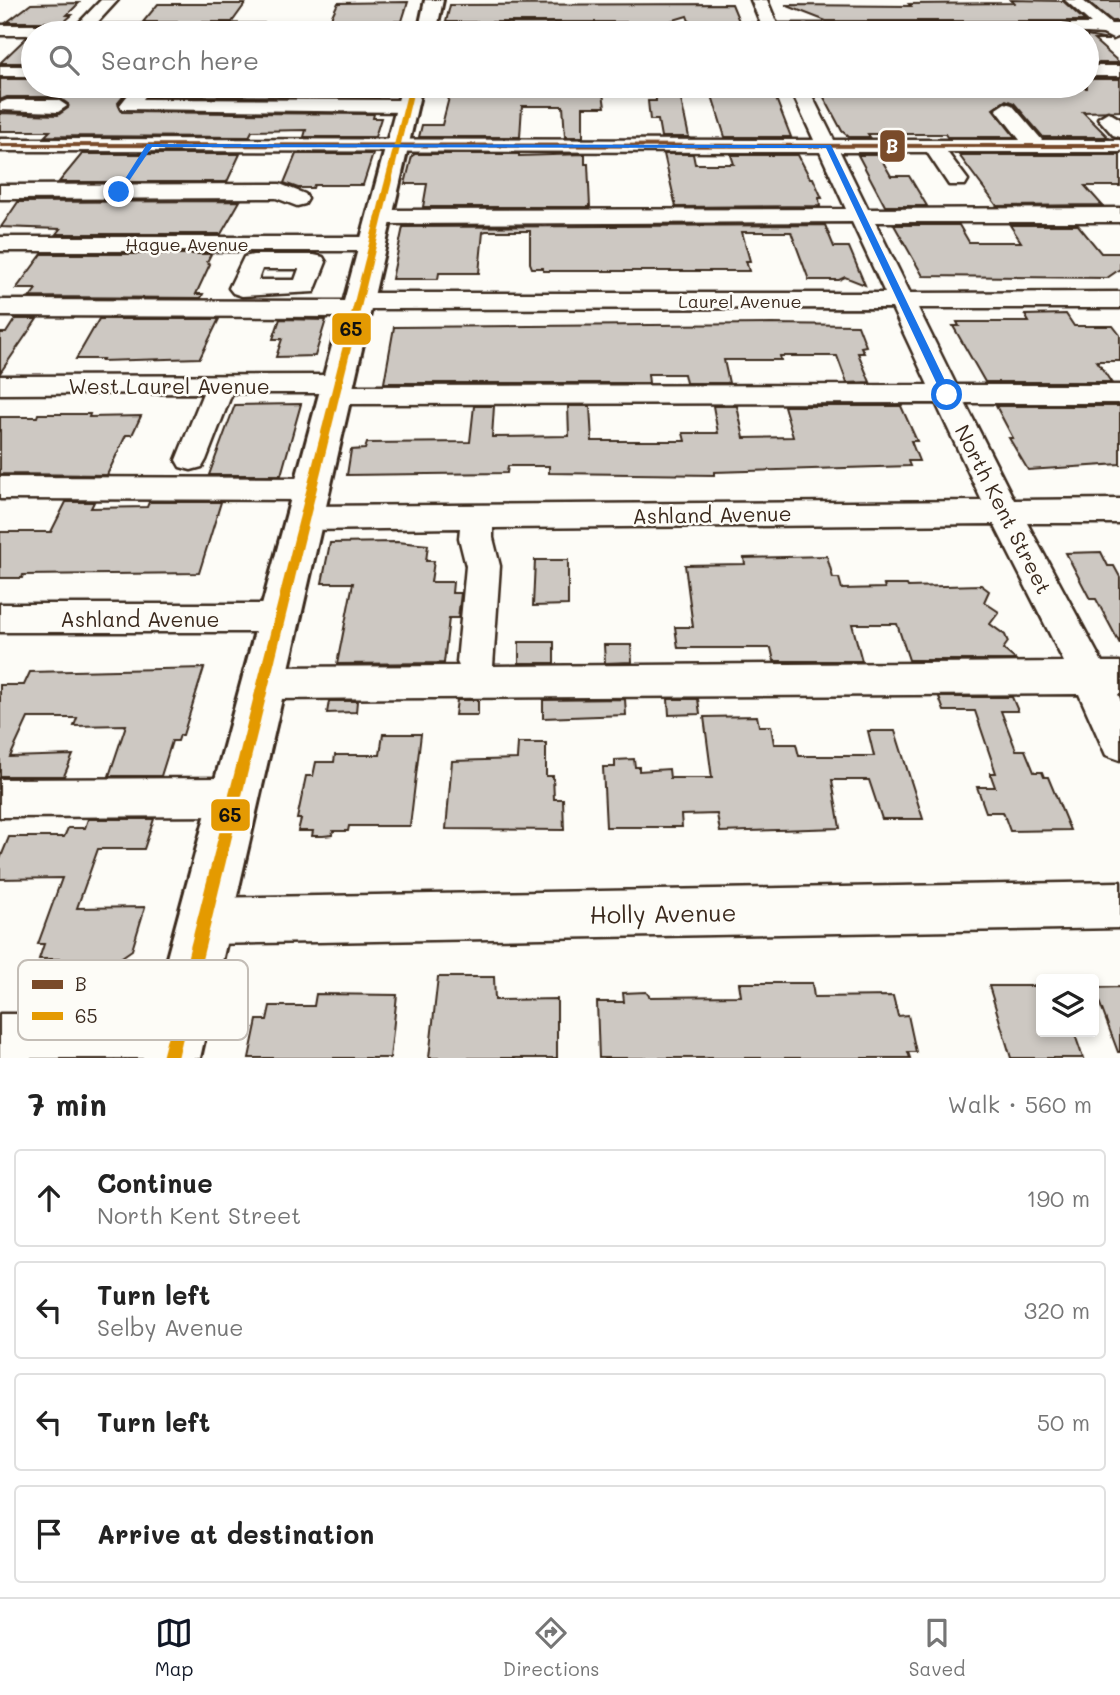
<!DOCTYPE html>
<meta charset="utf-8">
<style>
:root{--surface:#fff;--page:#f6f6f6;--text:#222;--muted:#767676;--line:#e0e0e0;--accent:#111827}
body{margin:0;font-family:Mali,sans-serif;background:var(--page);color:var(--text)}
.controls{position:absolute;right:21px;bottom:21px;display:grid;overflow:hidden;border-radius:7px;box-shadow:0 4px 10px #0003}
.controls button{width:63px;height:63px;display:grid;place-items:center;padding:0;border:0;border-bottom:2px solid var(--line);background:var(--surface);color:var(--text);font:35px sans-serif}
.stop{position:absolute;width:21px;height:21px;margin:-16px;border:5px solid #1a73e8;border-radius:50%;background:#fff}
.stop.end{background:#1a73e8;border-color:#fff;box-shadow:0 2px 7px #0008}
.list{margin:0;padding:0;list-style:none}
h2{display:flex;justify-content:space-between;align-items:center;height:91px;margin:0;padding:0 28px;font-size:30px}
h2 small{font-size:23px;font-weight:400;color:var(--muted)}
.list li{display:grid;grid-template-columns:46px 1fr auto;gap:21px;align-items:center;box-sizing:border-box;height:98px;margin:0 14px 14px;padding:0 14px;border:2px solid var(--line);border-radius:7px}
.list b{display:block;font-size:26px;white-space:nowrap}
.list p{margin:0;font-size:23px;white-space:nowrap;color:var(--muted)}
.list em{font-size:23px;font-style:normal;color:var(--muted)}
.icon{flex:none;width:38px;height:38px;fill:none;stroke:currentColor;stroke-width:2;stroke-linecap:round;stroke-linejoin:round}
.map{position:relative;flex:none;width:1120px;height:1058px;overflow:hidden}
.search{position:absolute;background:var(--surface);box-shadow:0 4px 10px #0003;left:21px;right:21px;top:21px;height:77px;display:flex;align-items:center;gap:18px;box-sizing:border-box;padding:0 24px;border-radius:38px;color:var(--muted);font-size:26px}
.sheet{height:539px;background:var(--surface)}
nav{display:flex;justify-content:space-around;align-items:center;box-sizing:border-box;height:98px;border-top:2px solid var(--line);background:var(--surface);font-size:19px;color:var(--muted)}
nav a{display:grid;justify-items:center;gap:4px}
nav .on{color:var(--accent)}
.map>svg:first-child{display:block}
.building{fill:#cdc8c2;stroke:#3b2a1e;stroke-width:2}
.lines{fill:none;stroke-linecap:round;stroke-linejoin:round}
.minor-casing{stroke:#3b2a1e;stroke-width:5}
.major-casing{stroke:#3b2a1e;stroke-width:6}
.minor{fill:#fdfcf7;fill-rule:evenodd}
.major{fill:#fdfcf7;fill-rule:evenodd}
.bus-1-casing{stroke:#fdfcf7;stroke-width:6}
.bus-2-casing{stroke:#fdfcf7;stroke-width:6}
.bus-1{fill:#7a4b2a;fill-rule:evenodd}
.bus-2{fill:#e49a03;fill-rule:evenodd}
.route{fill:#1a73e8}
.labels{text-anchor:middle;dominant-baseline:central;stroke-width:5;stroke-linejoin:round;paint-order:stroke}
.far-street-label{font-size:18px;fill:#3b2a1e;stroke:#fdfcf7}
.street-label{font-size:21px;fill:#3b2a1e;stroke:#fdfcf7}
.near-street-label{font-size:24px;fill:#3b2a1e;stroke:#fdfcf7}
.key{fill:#fdfcf7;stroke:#c3bdb6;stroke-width:2}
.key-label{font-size:19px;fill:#3b2a1e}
.line-badge{stroke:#fdfcf7;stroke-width:2.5}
.badge-label{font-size:19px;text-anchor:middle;font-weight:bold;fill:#fff}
.pale-badge-label{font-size:19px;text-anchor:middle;font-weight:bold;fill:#111}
</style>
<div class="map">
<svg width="1120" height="1058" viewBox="0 0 1120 1058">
<rect width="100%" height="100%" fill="#fdfcf7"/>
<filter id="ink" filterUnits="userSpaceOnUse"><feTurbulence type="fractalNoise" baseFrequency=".0143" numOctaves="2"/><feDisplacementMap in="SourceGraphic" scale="14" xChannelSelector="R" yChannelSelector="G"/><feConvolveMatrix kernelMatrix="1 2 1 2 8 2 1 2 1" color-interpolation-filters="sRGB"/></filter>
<g filter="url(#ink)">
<g class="building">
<polygon points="1011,0 1063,1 1085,21 826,21 785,5 911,6 909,4 1014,3"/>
<polygon points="1087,1 1120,1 1120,21 1112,21"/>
<polygon points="408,2 402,21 329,22 338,3"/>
<polygon points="79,3 67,15 72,15 64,22 7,22 31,4"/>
<polygon points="158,4 245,4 232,22 143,22"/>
<polygon points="732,4 739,21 689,21 687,16 667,22 446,22 450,5"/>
<polygon points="1087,36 1109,40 1094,40 1120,63 1087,63"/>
<polygon points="26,38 33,38 33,63 0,63"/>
<polygon points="0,79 33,79 33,86 132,86 118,103 122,112 374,114 373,118 381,118 375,137 304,137 306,130 252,131 249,137 45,136 50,131 0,131 0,113 58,115 68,108 68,104 58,97 7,97 0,100"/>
<polygon points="1087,79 1120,79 1120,111 1083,112 1108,137 1043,137 1014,103 1006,100 993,109 1015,137 947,137 945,134 868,134 870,137 849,137 842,131 818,86 1087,88"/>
<polygon points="156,86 379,86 380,87 379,97 148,96"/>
<polygon points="452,86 602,86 605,107 583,107 583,137 565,137 563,106 522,106 520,137 419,137 422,125 442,125"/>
<polygon points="655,86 678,86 689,137 661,137 658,120 650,120 648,101 656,101"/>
<polygon points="709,86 771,86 791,137 725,137"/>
<polygon points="82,154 240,154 227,182 59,182"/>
<polygon points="296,154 373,154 363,185 314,185 313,188 298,188 284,183"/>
<polygon points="415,154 519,154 519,156 585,154 585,164 588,164 590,207 423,207 427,184 405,184 412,156"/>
<polygon points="664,154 693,154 695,164 734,164 731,155 798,155 810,178 813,178 822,198 819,198 820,206 676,207"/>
<polygon points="858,155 879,155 891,176 909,176 927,206 885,206"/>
<polygon points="959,155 1120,155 1120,186 1085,186 1102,205 997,206"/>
<polygon points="240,201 221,234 56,234 60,229 1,227 18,202"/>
<polygon points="825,225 834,247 849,247 865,285 845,277 839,280 809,280 791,232 742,232 750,261 746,261 749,271 543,271 543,268 532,268 530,263 530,231 486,231 483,232 479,273 439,273 438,279 392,279 403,227"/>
<polygon points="894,225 959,225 969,242 1021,242 1010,225 1078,225 1101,253 1120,253 1120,269 1107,278 923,276"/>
<polygon points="42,254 211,254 207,262 210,264 196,294 203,294 201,298 30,297 36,289 16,289"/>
<polygon points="1066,314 1074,326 1113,326 1120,335 1120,361 1097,361 1111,382 985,382 953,326 959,326 957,322 1029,322 1025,315"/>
<polygon points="15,319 37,319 0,373 0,333 6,333"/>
<polygon points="99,319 219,319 200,358 102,361 103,359 76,359"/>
<polygon points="280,319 326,320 315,356 276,357 282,339 273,339"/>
<polygon points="771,324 858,325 866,346 861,347 864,353 858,353 870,382 847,383 837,356 780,356 781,360 724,360 729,383 686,383 684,374 648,374 649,383 384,383 394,327"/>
<polygon points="301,404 281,475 209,475 235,405"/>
<polygon points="474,406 494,406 492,437 569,436 568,406 590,406 592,441 685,441 683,433 718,433 713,406 737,406 744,438 793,437 784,406 901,406 917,441 911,441 919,461 908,461 910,466 714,472 714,475 549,473 549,466 508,466 507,473 347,475 351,450 365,449 367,443 470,442"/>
<polygon points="996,406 1120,406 1120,464 1028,470 1009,438 1013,438"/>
<polygon points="38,414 90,414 89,417 141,416 132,435 126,435 107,475 0,474 0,417 37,417"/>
<polygon points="66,502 94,502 91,508 147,507 149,502 221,502 199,573 23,575 22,578 0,578 0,532 51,532"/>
<polygon points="397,542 428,545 426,561 434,561 431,582 453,582 452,593 461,593 458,618 449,618 444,663 337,664 353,583 322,583 330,543"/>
<polygon points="1101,552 1108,566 1114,566 1120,577 1120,644 1096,599 1090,599 1066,553"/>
<polygon points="827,556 833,578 839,578 842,589 885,588 884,585 907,585 908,587 981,585 989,591 984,602 999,612 990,624 1005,635 1008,642 1003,649 1016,660 909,660 897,624 852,624 862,661 774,661 771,648 678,648 675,627 693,627 685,565 745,564 744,558"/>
<polygon points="535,560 568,560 568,605 533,606"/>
<rect x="519" y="642" width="35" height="21"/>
<polygon points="604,645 631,645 632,662 605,663"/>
<polygon points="204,668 183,735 180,735 178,741 172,741 161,776 109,776 126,725 74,726 77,718 28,718 10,757 73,755 64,776 0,776 0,685 24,685 30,672"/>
<polygon points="939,697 1012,697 1018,711 1001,711 1016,750 1025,750 1034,772 1042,772 1044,777 1048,777 1070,830 1010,831 1003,812 986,812 977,787 995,787 990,773 996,773 975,711 944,711"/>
<polygon points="625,699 626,715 543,718 543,700"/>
<polygon points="668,699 698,699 700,714 669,715"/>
<polygon points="457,700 478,700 478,715 455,715"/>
<polygon points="329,701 357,701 356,712 327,713"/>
<polygon points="757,716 759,726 771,726 774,744 796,744 799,756 874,756 868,731 895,731 923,819 882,819 869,780 832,780 840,828 720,832 717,814 681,815 682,827 606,827 603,767 615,767 615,760 634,759 635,767 639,767 639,771 669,769 670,778 712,778 704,717"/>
<polygon points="383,734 421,734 410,826 349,826 348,831 333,831 332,835 323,836 312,836 313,831 298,831 301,819 297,819 306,776 313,776 316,762 334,762 335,755 380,755"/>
<polygon points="518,743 546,743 546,776 553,776 554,799 563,799 564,830 446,829 452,761 517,759"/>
<polygon points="88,819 154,819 144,849 98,849 77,908 145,907 132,950 119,959 39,959 44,944 38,944 62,878 0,879 0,859 9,837 64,837 68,828 85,828"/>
<polygon points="438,977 494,977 495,1000 557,999 557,1058 429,1058"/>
<polygon points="739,983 812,983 814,997 893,996 898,1016 908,1015 916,1052 908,1052 910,1058 599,1058 597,1002 624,1002 623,993 646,992 650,997 741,996"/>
<polygon points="989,986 1041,986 1041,1032 1074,1032 1083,1058 1011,1058"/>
<polygon points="1120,987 1120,1052 1118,1052 1094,988"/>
<polygon points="316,994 397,995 390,1058 249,1058 257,1020 267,1020 270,1006 314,1006"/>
</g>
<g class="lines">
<g class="minor-casing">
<g id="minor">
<polygon points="101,0 118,0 95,25 761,24 751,0 767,0 777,24 1092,24 1065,0 1082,0 1111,24 1120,24 1120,36 1113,39 1103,34 1087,33 0,35 0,25 77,25"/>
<rect x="0" y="66" width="33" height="10"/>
<rect x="1087" y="66" width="33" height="10"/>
<polygon points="135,86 153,86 143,99 408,100 417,106 408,112 122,109 120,105"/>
<path d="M789,86H807L834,140H1020L996,109L1005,103L1012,105L1042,140H1120V152H947L968,180L965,185H949L927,152H840L868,209L1120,208V222H875L910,293L1120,292V308H918L956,385H1120V403H965L1014,500L1120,499V523H1027L1102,662H1120V694H1118L1120,699V760L1106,755L1079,694L264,699L250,694L245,683L250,672L264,667L459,666L457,662L466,566L459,538L460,528L305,530L293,526L289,518L293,510L305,506L982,501L936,403L336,404L326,401L322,395L323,393H232L206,460L202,467L191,470L180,467L176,460L203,393L0,394V376L339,375L349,378L352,386L928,385L892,308L371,309L367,314L358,317L0,316V300L346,301L350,296L359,293H885L852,222L381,224L373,222L370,217L373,212L381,210L846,209L820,152L0,151V139L814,140ZM994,524L1064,662L493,666L500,566L493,538V528Z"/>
<polygon points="7,100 58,100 67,106 58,112 0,110 0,103"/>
<polygon points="1108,112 1120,119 1120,137 1113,135 1098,118"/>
<polygon points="280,184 305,194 308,199 305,204 297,206 276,198 0,199 0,185"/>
<polygon points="0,237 374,237 382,239 386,244 382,249 374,251 0,251"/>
<path d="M253,255H314L323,257L326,262L314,292L242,296L233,293L229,288L244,257ZM262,269H299L295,280H258Z"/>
<polygon points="0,477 313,478 324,481 329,489 324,497 313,500 0,499"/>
<polygon points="0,604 280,604 293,608 298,618 293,628 280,632 0,632"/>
<polygon points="236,778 251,783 257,797 251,811 236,816 0,817 0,779"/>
<polygon points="1120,882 1120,928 206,944 190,937 183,921 190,905 206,898"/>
<polygon points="0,1014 175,1014 193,1021 200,1039 190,1058 0,1058"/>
</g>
</g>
<g class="major-casing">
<g id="major">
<polygon points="425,0 443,0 436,33 418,33"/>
<polygon points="402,86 422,86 200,1058 140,1058"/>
</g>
</g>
<use href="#minor" class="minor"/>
<use href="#major" class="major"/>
<g class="bus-1-casing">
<polygon id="bus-1" points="0,143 1120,144 1120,148 0,147"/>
</g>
<g class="bus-2-casing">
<polygon id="bus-2" points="409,86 415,86 178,1058 162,1058"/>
</g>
<use href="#bus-1" class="bus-1"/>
<use href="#bus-2" class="bus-2"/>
</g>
</g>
<polygon class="route" points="147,144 831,145 952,395 947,398 942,395 826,148 152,147 121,193 116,193"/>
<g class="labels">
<g class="far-street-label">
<text x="187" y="244">Hague Avenue</text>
<text x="740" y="301">Laurel Avenue</text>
</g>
<g class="street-label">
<text x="169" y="385">West Laurel Avenue</text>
<text transform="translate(1004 509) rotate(63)">North Kent Street</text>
<text transform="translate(712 514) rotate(-1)">Ashland Avenue</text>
<text x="140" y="618">Ashland Avenue</text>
</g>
<g class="near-street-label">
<text transform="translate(663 913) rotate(-1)">Holly Avenue</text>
</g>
</g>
<rect x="18" y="960" width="230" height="80" rx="10" class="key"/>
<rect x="32" y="980" width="31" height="9" fill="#7a4b2a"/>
<rect x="32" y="1012" width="31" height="8" fill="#e49a03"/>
<g class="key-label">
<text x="75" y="991">B</text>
<text x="75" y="1023">65</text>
</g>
<g class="line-badge">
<rect x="879" y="129" width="27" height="34" rx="7" fill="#7a4b2a"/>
<rect x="331" y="312" width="41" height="34" rx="7" fill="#e49a03"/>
<rect x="210" y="798" width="41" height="34" rx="7" fill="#e49a03"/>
</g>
<g class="badge-label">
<text x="892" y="153">B</text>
</g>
<g class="pale-badge-label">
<text x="351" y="336">65</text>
<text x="230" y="822">65</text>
</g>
</svg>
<div class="controls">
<button><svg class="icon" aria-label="layers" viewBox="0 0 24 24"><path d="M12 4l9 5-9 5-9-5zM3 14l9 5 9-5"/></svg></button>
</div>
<div class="stop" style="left:947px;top:395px"></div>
<div class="stop end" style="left:119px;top:192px"></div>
<div class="search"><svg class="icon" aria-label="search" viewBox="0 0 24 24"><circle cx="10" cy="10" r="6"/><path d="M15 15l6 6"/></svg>Search here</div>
</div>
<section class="sheet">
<h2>7 min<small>Walk · 560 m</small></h2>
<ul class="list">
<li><svg class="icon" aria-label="ahead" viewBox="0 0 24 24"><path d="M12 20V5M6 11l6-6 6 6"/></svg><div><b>Continue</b><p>North Kent Street</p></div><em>190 m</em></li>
<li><svg class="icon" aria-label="left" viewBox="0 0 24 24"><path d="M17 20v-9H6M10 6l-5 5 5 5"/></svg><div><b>Turn left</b><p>Selby Avenue</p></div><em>320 m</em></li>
<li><svg class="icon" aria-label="left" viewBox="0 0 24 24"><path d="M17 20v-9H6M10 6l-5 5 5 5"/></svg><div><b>Turn left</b></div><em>50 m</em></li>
<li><svg class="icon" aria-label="arrive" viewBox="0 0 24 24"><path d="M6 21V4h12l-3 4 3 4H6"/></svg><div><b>Arrive at destination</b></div></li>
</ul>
</section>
<nav>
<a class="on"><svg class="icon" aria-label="map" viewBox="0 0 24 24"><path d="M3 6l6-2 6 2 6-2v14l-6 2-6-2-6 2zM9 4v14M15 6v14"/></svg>Map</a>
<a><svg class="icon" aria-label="directions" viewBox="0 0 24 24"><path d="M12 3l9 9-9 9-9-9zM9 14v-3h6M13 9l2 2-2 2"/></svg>Directions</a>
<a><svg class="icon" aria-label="saved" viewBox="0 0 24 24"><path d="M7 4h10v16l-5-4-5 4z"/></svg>Saved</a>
</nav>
